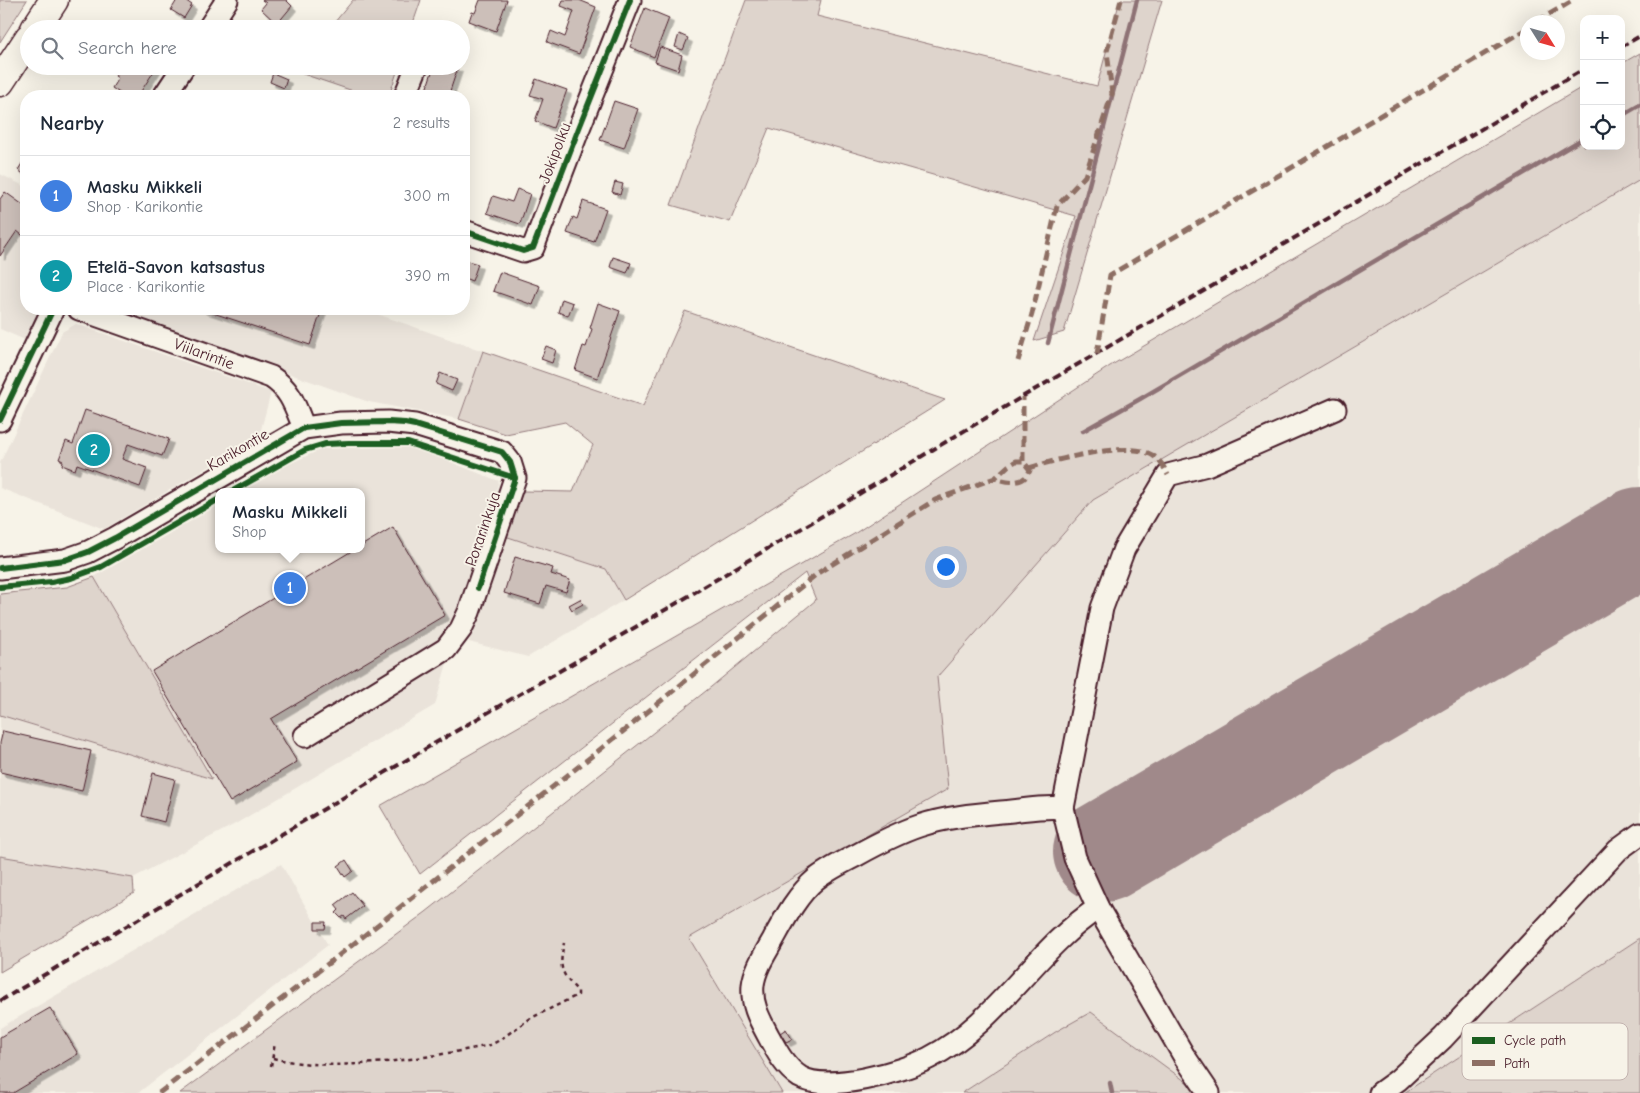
<!DOCTYPE html>
<meta charset="utf-8">
<style>
:root{--surface:#fff;--page:#f2f2f3;--text:#1f2937;--muted:#747a83;--line:#e0e1e3;--accent:#0b8043}
body{margin:0;font-family:"Comic Neue",sans-serif;background:var(--page);color:var(--text)}
.controls{position:absolute;right:15px;top:15px;display:grid;overflow:hidden;border-radius:10px;box-shadow:0 5px 20px #0002}
.controls button{width:45px;height:45px;display:grid;place-items:center;padding:0;border:0;border-bottom:1px solid var(--line);background:var(--surface);color:var(--text);font:25px sans-serif}
.compass{position:absolute;left:1520px;top:15px;width:45px;height:45px;border-radius:50%;background:var(--surface);box-shadow:0 5px 20px #0002;rotate:127deg}
.you{position:absolute;left:945px;top:566px;width:18px;height:18px;margin:-12px;border:4px solid #fff;border-radius:50%;background:#1a73e8;box-shadow:0 0 0 8px #1a73e833}
.badge{display:grid;place-items:center;width:32px;height:32px;border-radius:50%;background:var(--accent);color:#fff;font-size:16px;font-weight:700}
.pin{position:absolute;translate:-50% -50%;border:2px solid #fff;box-shadow:0 1px 5px #0006}
.popup{position:absolute;left:215px;top:488px;width:150px;height:65px;box-sizing:border-box;display:grid;place-content:center;border-radius:10px;background:var(--surface);filter:drop-shadow(0 1px 4px #0005);font-size:16px;white-space:nowrap;color:var(--muted)}
.popup b{font-size:19px;color:var(--text)}
.popup::after{content:'';position:absolute;left:50%;top:100%;margin-left:-10px;border:10px solid transparent;border-top-color:var(--surface)}
.list{margin:0;padding:0;list-style:none}
h2{display:flex;justify-content:space-between;align-items:center;height:65px;margin:0;padding:0 20px;font-size:21px}
h2 small{font-size:16px;font-weight:400;color:var(--muted)}
.list li{display:grid;grid-template-columns:32px 1fr auto;gap:15px;align-items:center;box-sizing:border-box;height:80px;padding:0 20px;border-top:1px solid var(--line)}
.list b{display:block;font-size:19px;white-space:nowrap}
.list p{margin:0;font-size:16px;white-space:nowrap;color:var(--muted)}
.list em{font-size:16px;font-style:normal;color:var(--muted)}
.icon{flex:none;width:28px;height:28px;fill:none;stroke:currentColor;stroke-width:2;stroke-linecap:round;stroke-linejoin:round}
.map{position:relative;flex:none;width:1640px;height:1093px;overflow:hidden}
.search{position:absolute;background:var(--surface);box-shadow:0 5px 20px #0002;left:20px;top:20px;width:450px;height:55px;display:flex;align-items:center;gap:12px;box-sizing:border-box;padding:0 18px;border-radius:28px;color:var(--muted);font-size:19px}
.panel{position:absolute;background:var(--surface);box-shadow:0 5px 20px #0002;left:20px;top:90px;width:450px;height:225px;border-radius:20px}
.map>svg:first-child{display:block}
.built{fill:#eae3da}
.green{fill:#ded4cc;stroke:#947a7c}
.lines{fill:none;stroke-linecap:round;stroke-linejoin:round}
.stream{stroke:#8e7275;stroke-width:4.5}
.runway{stroke:#a0898a;stroke-width:100}
.building{fill:#ccbfb9;stroke:#4a1f2b;filter:url(#shadow)}
.minor-casing{stroke:#4a1f2b;stroke-width:25}
.major-casing{stroke:#4a1f2b;stroke-width:31}
.path{stroke:#4a1f2b;stroke-width:2.5;stroke-dasharray:4 4;stroke-linecap:butt}
.minor{stroke:#f7f3e8;stroke-width:21}
.major{stroke:#f7f3e8;stroke-width:28}
.rail{stroke:#4a1f2b;stroke-width:4;stroke-dasharray:8 4;stroke-linecap:butt}
.quiet{stroke:#8d6e63;stroke-width:5;stroke-dasharray:10 5;stroke-linecap:butt}
.cycleway-casing{stroke:#f7f3e8;stroke-width:9}
.cycleway{stroke:#1b5e20;stroke-width:6}
.labels{text-anchor:middle;dominant-baseline:central;stroke-width:4;stroke-linejoin:round;paint-order:stroke}
.street-label{font-size:16px;fill:#4a1f2b;stroke:#f7f3e8}
.key{fill:#f7f3e8;stroke:#c3b3af;stroke-width:1}
.key-label{font-size:14px;fill:#4a1f2b}
</style>
<div class="map">
<svg width="1640" height="1093" viewBox="0 0 1640 1093">
<defs>
<filter id="shadow"><feDropShadow dx="4.5" dy="4.5" stdDeviation="0" flood-color="#0004"/></filter>
</defs>
<rect width="100%" height="100%" fill="#f7f3e8"/>
<filter id="ink" filterUnits="userSpaceOnUse"><feTurbulence type="fractalNoise" baseFrequency=".02" numOctaves="2"/><feDisplacementMap in="SourceGraphic" scale="10" xChannelSelector="R" yChannelSelector="G"/><feConvolveMatrix kernelMatrix="1 2 1 2 8 2 1 2 1" color-interpolation-filters="sRGB"/></filter>
<g filter="url(#ink)">
<g class="built">
<polygon points="0,174 26,187 26,309 39,309 25,340 0,329"/>
<polygon points="1640,180 1640,938 1404,1093 1199,1093 1057,1031 962,1093 782,1093 689,938 947,789 937,677 1093,500"/>
<polygon points="107,309 363,309 483,351 459,419 369,402"/>
<polygon points="76,324 271,392 259,437 104,529 0,488 0,463 62,332"/>
<polygon points="409,446 499,481 435,705 237,823 133,878 0,856 0,715 211,779 94,577 219,505 219,549 361,549 361,492 241,492 289,464 322,449"/>
<polygon points="505,536 606,569 624,600 528,657 469,642"/>
<polygon points="281,864 328,945 138,1093 0,1093 0,1028"/>
</g>
<g class="green">
<polygon points="0,0 27,0 0,42"/>
<polygon points="353,0 421,0 411,29 329,29"/>
<polygon points="746,0 821,0 817,16 1097,86 1120,0 1162,0 1064,332 1034,341 1076,216 769,128 730,222 671,205"/>
<polygon points="1640,53 1640,180 1093,500 937,677 948,789 689,938 782,1093 180,1093 426,912 711,687 816,600 805,573 420,874 380,806 854,534 1110,366 1584,86 1584,146 1621,146 1621,64"/>
<polygon points="298,66 399,66 389,96 368,96 300,73"/>
<polygon points="685,311 945,400 624,600 606,569 505,536 523,491 573,492 593,445 565,422 506,434 459,419 483,351 643,406"/>
<polygon points="94,577 212,779 0,715 0,594 67,587"/>
<polygon points="0,856 133,878 134,893 0,972"/>
<polygon points="1640,938 1640,1093 1404,1093"/>
<polygon points="1091,1012 1196,1089 1199,1093 962,1093 1057,1031"/>
</g>
<g class="lines">
<g class="stream">
<polyline points="1621,116 1640,105"/>
<polyline points="1048,343 1137,0"/>
<polyline points="1083,431 1140,399 1584,138"/>
<polyline points="1110,1083 1112,1093"/>
</g>
<polyline class="runway" points="1103,852 1640,537"/>
</g>
<g class="building">
<polygon points="177,0 185,0 192,5 184,18 171,10"/>
<polygon points="262,0 286,0 292,6 277,24 261,9 266,3"/>
<polygon points="480,0 507,0 496,31 469,21 472,12 475,13"/>
<polygon points="563,0 579,0 596,7 579,54 547,42 551,31 565,37 574,11 561,6"/>
<polygon points="645,8 669,18 654,57 630,47"/>
<polygon points="679,34 688,38 683,50 675,47"/>
<polygon points="660,47 682,55 678,70 655,62"/>
<polygon points="122,66 154,66 156,68 138,96 134,93 132,96 124,96 112,88 118,78 115,76"/>
<polygon points="434,66 458,67 449,94 452,95 452,96 424,96"/>
<polygon points="273,73 287,79 284,88 270,82"/>
<polygon points="536,79 567,90 553,128 535,121 543,99 530,95"/>
<polygon points="614,101 638,109 624,148 600,140"/>
<polygon points="26,157 26,176 18,170"/>
<polygon points="615,182 623,184 620,195 612,192"/>
<polygon points="517,189 530,194 520,224 487,213 493,196 512,202"/>
<polygon points="5,192 26,207 26,238 17,231 0,256 0,199"/>
<polygon points="583,201 606,209 594,242 567,233 573,217 577,219"/>
<polygon points="613,257 631,263 627,273 610,267"/>
<polygon points="464,260 478,264 472,281 464,278"/>
<polygon points="500,272 540,286 533,305 493,291"/>
<polygon points="562,299 573,303 568,316 558,312"/>
<polygon points="598,303 620,311 597,378 575,370 583,346 586,347 592,329 590,328"/>
<polygon points="201,309 322,309 310,345"/>
<polygon points="546,346 556,350 552,363 541,359"/>
<polygon points="440,373 457,380 452,391 436,384"/>
<polygon points="85,410 169,439 162,456 128,444 122,459 147,468 140,487 77,464 75,470 62,465 63,461 59,459 66,441 73,444"/>
<polygon points="393,527 445,615 271,719 297,762 230,802 152,671 355,549 361,549 361,546"/>
<polygon points="515,557 553,568 551,574 570,580 566,592 546,586 540,604 504,593"/>
<polygon points="580,599 583,604 572,610 569,605"/>
<polygon points="3,731 91,751 82,791 0,772 0,743"/>
<polygon points="153,773 175,779 164,822 142,816"/>
<polygon points="346,860 353,871 345,877 338,866"/>
<polygon points="352,892 363,906 346,919 344,916 341,918 336,913 339,910 335,905"/>
<polygon points="315,922 326,922 325,929 315,929"/>
<polygon points="50,1008 78,1054 13,1093 0,1093 0,1037"/>
<polygon points="786,1029 792,1039 786,1042 780,1033"/>
</g>
<g class="lines">
<g class="minor-casing">
<g id="minor">
<polyline points="208,29 227,0"/>
<polyline points="164,96 184,66"/>
<polyline points="405,96 417,66"/>
<polyline points="464,231 523,251 533,248 579,128 630,0"/>
<path d="M79,309L271,377C291,390 295,406 304,428"/>
<polyline points="0,420 53,309"/>
<polyline points="0,568 65,560 88,552 115,538 304,428 341,423 388,422 415,425 502,452 510,462 515,478 469,612 461,629 446,649 305,736"/>
<path d="M1063,808C1045,806 1030,809 1012,811C981,814 949,816 919,826C898,833 877,844 857,855C843,862 829,869 816,879C798,894 785,918 774,938C766,953 755,968 753,985C751,1005 760,1020 769,1037C777,1052 785,1067 800,1077C827,1093 902,1072 929,1058C998,1023 1034,950 1098,908"/>
<polyline points="1209,1093 1184,1056 1098,908 1075,858 1063,808 1102,608 1124,549 1168,475 1207,465 1335,409"/>
<polyline points="1380,1093 1398,1080 1443,1038 1618,850 1640,834"/>
</g>
</g>
<g class="major-casing">
<g id="major">
<polyline points="35,29 54,0"/>
<polyline points="0,82 29,38"/>
</g>
</g>
<g class="path">
<path d="M273,1058C335,1074 427,1058 490,1045L498,1041L531,1018L578,995V991C560,973 559,967 564,943"/>
<polyline points="271,1066 275,1043"/>
</g>
<use href="#minor" class="minor"/>
<use href="#major" class="major"/>
<g class="rail">
<polyline points="1621,47 1640,36"/>
<polyline points="0,1001 437,742 677,603 974,425 1584,69"/>
</g>
<g class="quiet">
<polyline points="1536,22 1574,0"/>
<polyline points="1097,354 1110,275 1528,28"/>
<polyline points="1018,361 1032,314 1057,206 1085,176 1112,94 1107,51 1121,0"/>
<polyline points="1023,461 1023,397"/>
<path d="M1029,468C1055,460 1123,442 1148,453C1158,457 1163,465 1168,475"/>
<path d="M159,1093L338,956L635,722L818,573L935,500L995,478L1008,466L1016,461H1023L1030,470C1024,486 1008,482 995,478"/>
</g>
<g class="cycleway-casing">
<g id="cycleway">
<polyline points="464,231 523,251 533,248 579,128 630,0"/>
<polyline points="0,420 53,309"/>
<polyline points="231,492 305,450 325,444 349,443 408,443 515,478"/>
<polyline points="0,568 65,560 88,552 115,538 304,428 341,423 388,422 405,423 415,425 502,452 510,462 515,478 478,588"/>
<polyline points="0,587 51,582 71,578 101,567 219,499"/>
</g>
</g>
<use href="#cycleway" class="cycleway"/>
</g>
</g>
<g class="labels">
<g class="street-label">
<text transform="translate(555 153) rotate(-69)">Jokipolku</text>
<text transform="translate(204 354) rotate(20)">Viilarintie</text>
<text transform="translate(238 450) rotate(-30)">Karikontie</text>
<text transform="translate(483 529) rotate(-71)">Porarinkuja</text>
</g>
</g>
<rect x="1462" y="1023" width="166" height="57" rx="8" class="key"/>
<rect x="1472" y="1037" width="23" height="7" fill="#1b5e20"/>
<rect x="1472" y="1060" width="23" height="6" fill="#8d6e63"/>
<g class="key-label">
<text x="1504" y="1045">Cycle path</text>
<text x="1504" y="1068">Path</text>
</g>
</svg>
<div class="controls">
<button>+</button>
<button>−</button>
<button><svg class="icon" aria-label="locate" viewBox="0 0 24 24"><circle cx="12" cy="12" r="6"/><path d="M12 2v4M12 18v4M2 12h4M18 12h4"/></svg></button>
</div>
<svg class="compass" viewBox="-18 -18 36 36"><path d="M0-13l5 13h-10z" fill="#e53935"/><path d="M0 13l5-13h-10z" fill="#747a83"/></svg>
<div class="you"></div>
<div class="pin badge" style="left:290px;top:588px;background:#3f7fe0">1</div>
<div class="popup"><b>Masku Mikkeli</b>Shop</div>
<div class="pin badge" style="left:94px;top:450px;background:#0f9aa8">2</div>
<div class="search"><svg class="icon" aria-label="search" viewBox="0 0 24 24"><circle cx="10" cy="10" r="6"/><path d="M15 15l6 6"/></svg>Search here</div>
<section class="panel">
<h2>Nearby<small>2 results</small></h2>
<ul class="list">
<li><span class="badge" style="background:#3f7fe0">1</span><div><b>Masku Mikkeli</b><p>Shop · Karikontie</p></div><em>300 m</em></li>
<li><span class="badge" style="background:#0f9aa8">2</span><div><b>Etelä-Savon katsastus</b><p>Place · Karikontie</p></div><em>390 m</em></li>
</ul>
</section>
</div>
